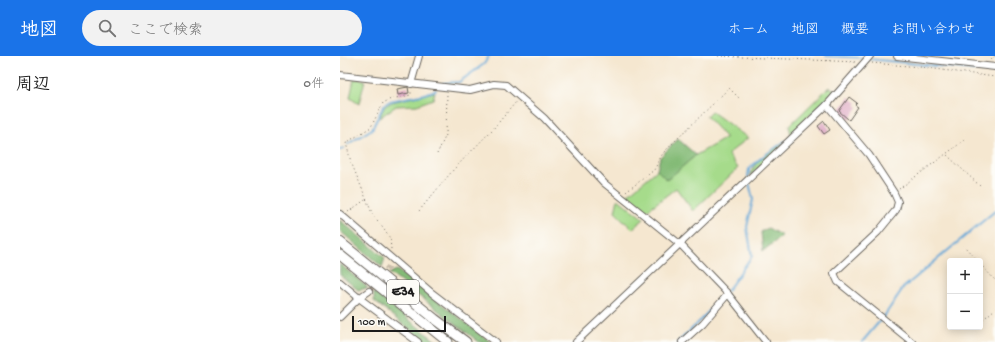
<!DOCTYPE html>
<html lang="ja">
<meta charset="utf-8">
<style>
:root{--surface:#fff;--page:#f2f2f2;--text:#222;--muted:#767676;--line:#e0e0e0;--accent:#1a73e8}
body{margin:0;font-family:"Gochi Hand","Klee One",sans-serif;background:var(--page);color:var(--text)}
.controls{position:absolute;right:12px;bottom:12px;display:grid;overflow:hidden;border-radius:4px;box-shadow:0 2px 10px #0003}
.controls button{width:36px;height:36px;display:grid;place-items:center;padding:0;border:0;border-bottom:1px solid var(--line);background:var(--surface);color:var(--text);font:20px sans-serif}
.scale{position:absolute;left:12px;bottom:10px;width:94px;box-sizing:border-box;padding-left:4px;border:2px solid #1c1c1c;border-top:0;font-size:11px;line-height:14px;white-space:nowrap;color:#1c1c1c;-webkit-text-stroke:3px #fdfcf7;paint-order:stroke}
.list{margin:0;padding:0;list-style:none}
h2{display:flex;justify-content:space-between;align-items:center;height:52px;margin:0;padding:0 16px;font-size:17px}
h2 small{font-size:13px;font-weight:400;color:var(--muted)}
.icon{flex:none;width:22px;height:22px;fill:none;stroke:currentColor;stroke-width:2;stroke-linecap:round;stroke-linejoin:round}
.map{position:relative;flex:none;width:655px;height:286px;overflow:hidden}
header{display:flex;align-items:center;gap:24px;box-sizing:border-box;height:56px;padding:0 20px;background:var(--accent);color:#fff}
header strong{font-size:19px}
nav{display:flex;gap:22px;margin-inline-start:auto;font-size:14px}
.search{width:280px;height:36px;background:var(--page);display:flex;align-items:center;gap:10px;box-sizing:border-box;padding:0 14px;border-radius:22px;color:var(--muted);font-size:15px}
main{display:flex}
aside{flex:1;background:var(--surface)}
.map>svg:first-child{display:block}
.green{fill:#a6db8b;stroke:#617c54}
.forest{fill:#84bb77;stroke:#506c4a}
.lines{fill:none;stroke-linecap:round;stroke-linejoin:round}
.stream{stroke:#63a8d8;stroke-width:2}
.building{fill:#dea9c4}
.minor-tunnel{stroke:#cabeac;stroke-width:6;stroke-dasharray:6 3;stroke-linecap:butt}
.minor-casing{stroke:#68635b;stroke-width:8}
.highway-casing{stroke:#68635b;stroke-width:11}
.path{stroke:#68635b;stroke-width:1;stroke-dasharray:1 3;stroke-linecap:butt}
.minor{stroke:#fff;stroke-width:6}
.highway{stroke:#fff;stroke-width:9}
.labels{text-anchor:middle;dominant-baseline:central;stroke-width:3.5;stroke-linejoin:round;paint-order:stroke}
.shield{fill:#fdfcf7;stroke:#605f5e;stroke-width:1}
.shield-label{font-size:14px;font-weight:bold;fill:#1c1c1c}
</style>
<header>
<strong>地図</strong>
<div class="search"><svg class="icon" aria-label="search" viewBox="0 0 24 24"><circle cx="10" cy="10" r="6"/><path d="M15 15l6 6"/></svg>ここで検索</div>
<nav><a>ホーム</a><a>地図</a><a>概要</a><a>お問い合わせ</a></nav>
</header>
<main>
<aside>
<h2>周辺<small>0件</small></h2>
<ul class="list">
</ul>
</aside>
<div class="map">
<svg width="655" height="286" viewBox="0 0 655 286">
<rect width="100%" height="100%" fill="#fdfcf7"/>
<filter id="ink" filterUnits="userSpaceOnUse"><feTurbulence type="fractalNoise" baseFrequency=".025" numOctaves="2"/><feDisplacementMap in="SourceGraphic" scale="8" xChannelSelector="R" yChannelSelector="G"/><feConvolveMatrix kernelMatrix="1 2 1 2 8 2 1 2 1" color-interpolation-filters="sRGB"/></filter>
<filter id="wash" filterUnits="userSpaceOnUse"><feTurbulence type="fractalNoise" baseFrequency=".012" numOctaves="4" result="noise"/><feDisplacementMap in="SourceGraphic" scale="16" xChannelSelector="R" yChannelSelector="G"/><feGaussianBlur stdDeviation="0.9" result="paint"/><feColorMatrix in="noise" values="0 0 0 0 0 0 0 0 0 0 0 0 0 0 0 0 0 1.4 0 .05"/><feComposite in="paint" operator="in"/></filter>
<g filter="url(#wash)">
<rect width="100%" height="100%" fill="#f5e7d0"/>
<g class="green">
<polygon points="14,23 25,24 19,48 10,42"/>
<polygon points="489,31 495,34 451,78 449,70"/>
<polygon points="95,36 93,43 77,49 56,50 39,62 45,50 52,46"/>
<polygon points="371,55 408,82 388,98 398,112 353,155 336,132 305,156 285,141 317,114 327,123 356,99 386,82 366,60"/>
<path d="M445,87L410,120C413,105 432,95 445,87Z"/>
<polygon points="278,143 304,163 292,173 275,156"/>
</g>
<g class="forest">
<polygon points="338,83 356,99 327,124 317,114 320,101"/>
<polygon points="0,164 45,202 42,211 0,175"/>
<polygon points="428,172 442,180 423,195 421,176"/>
<polygon points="0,208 28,232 18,234 0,219"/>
<polygon points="57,214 151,286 139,286 49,217"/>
<polygon points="34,236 92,282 97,286 85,286 34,245"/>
</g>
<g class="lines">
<g class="stream">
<polyline points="486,0 525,2"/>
<polyline points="529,3 655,16"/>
<polyline points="103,27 119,26 144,8 149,0"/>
<polyline points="473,58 487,44"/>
<polyline points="8,88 32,73 44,49 50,45 81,39 96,34"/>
<polyline points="0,94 4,92"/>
<polyline points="408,121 409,113 421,102 445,85"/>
<polyline points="387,235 412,200 407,171 413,143 409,127"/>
<polyline points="338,286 361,264 383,239"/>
<polyline points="522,286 545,259 563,232 655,155"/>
</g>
</g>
<g id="blocks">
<g class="building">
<polygon points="68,31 69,37 58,39 57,33"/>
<polygon points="509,41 517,47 515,49 518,51 509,64 499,55"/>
<polygon points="484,65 490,74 484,78 478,70"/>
</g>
</g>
</g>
<g filter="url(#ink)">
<use href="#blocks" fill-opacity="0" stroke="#68635b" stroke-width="1"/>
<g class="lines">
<polyline class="minor-tunnel" points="29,235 49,211"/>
<g class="minor-casing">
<g id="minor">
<polyline points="557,0 655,11"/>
<polyline points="0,19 130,34 154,28 166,29 204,62 264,127 341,189 388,238 426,286"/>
<polyline points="71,28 79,0"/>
<polyline points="487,49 529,99 554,137 558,146 556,154 538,176 494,217 498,226 572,286"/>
<polyline points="0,158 92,237 156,286"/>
<polyline points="0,226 19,242 78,286"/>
<polyline points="0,261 19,242 29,235"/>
<polyline points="236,286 487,49 530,0"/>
<polyline points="342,286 363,267 388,238"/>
</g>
</g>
<g class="highway-casing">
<g id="highway">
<polyline points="0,186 95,263 126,286"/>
<polyline points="0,199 108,286"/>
</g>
</g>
<g class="path">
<polyline points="378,0 517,6"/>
<polyline points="651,4 655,0"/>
<polyline points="532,7 580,11 655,21"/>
<polyline points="97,98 106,79 107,37"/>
<polyline points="607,99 640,130"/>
<polyline points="559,133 626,83"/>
<polyline points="286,136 314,114 323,97 389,32 400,43"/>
<polyline points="79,155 114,113 153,73 176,46"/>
<polyline points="8,156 25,144"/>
<polyline points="623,189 638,205"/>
<polyline points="51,193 50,182 32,157 11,106 6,87 31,71 43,47 51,43 71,39 71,35"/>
<polyline points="640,208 655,224"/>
<polyline points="640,266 655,253"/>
<polyline points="632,273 634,271"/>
</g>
<use href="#minor" class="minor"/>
<use href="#highway" class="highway"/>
</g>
</g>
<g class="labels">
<rect class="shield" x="47" y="224" width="32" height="24" rx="3"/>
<g class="shield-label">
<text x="63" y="236">E34</text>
</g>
</g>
</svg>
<div class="controls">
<button>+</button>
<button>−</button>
</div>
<div class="scale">100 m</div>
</div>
</main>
